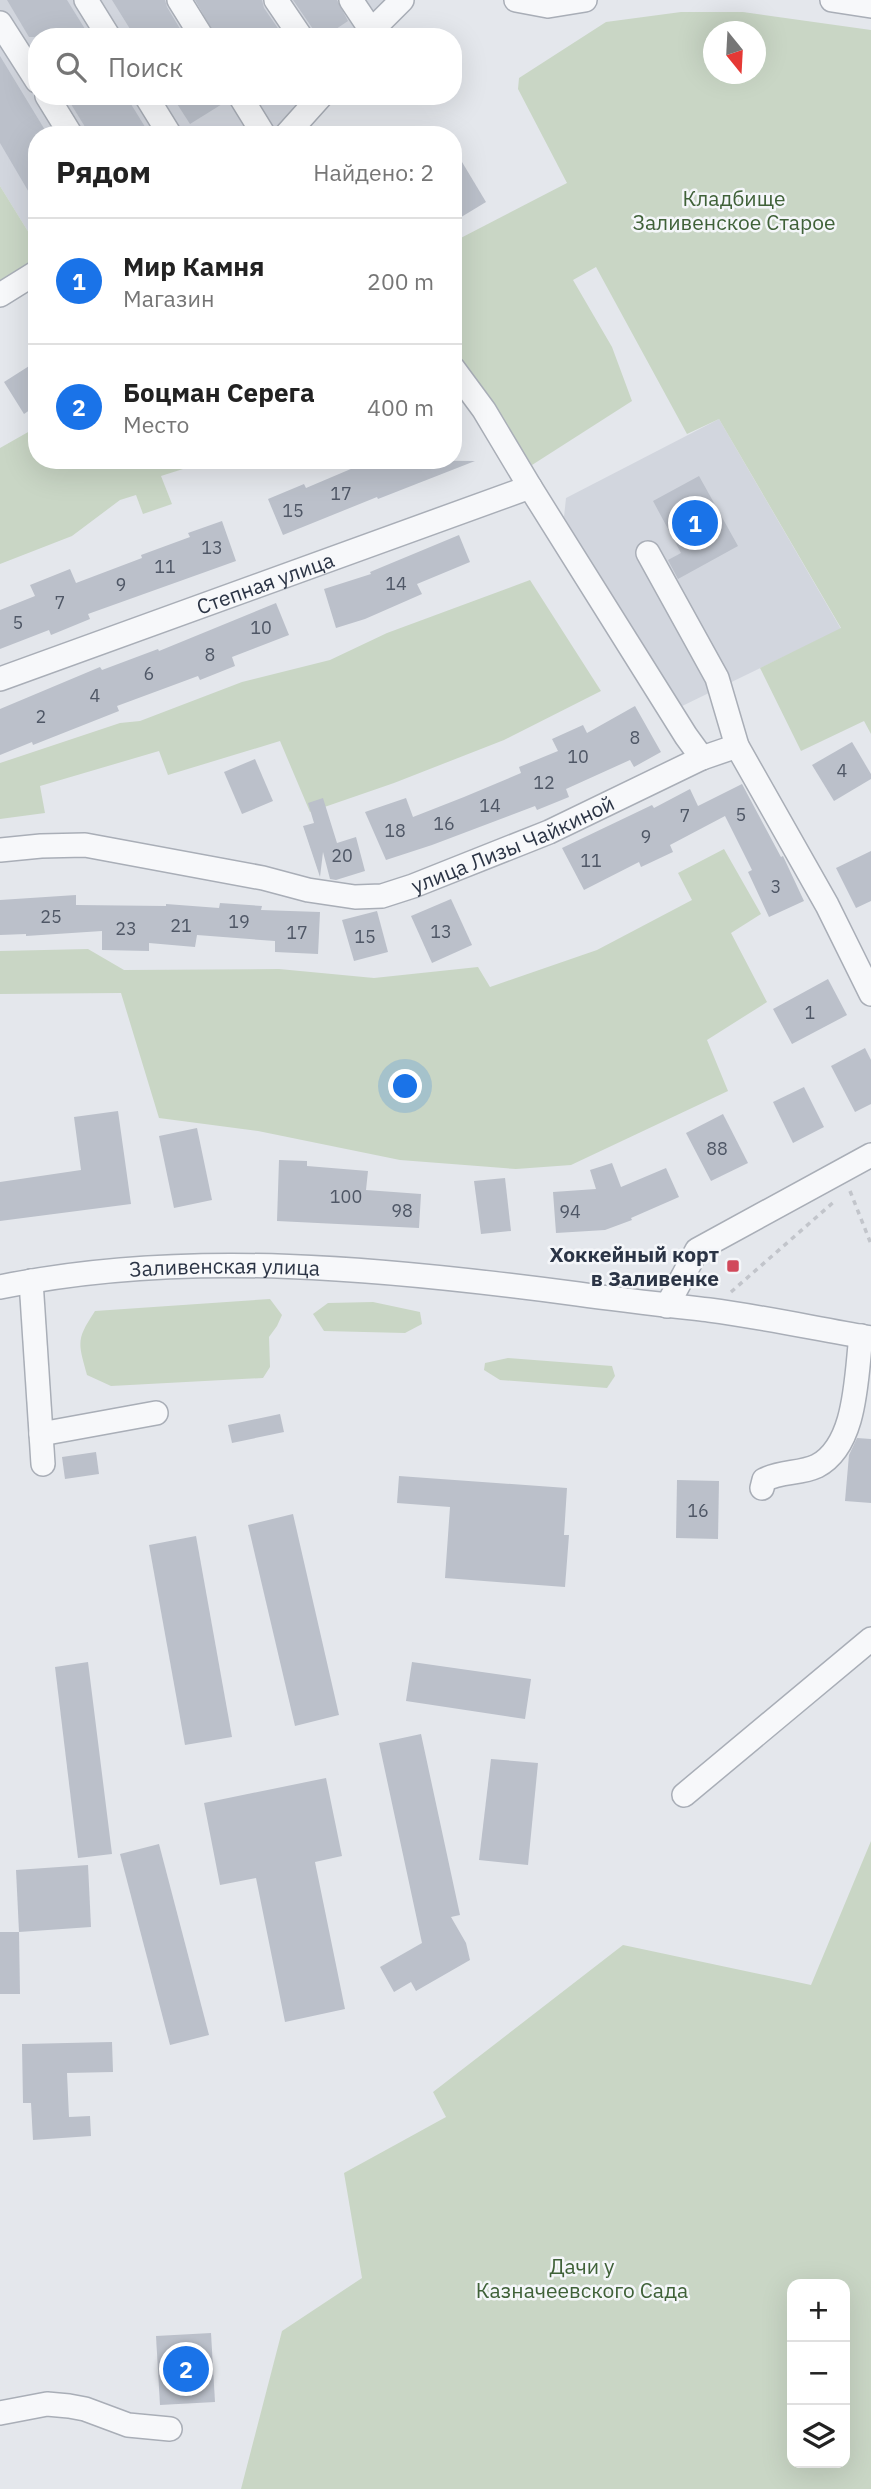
<!DOCTYPE html>
<html lang="ru">
<meta charset="utf-8">
<style>
:root{--surface:#fff;--page:#f6f6f6;--text:#222;--muted:#767676;--line:#e0e0e0;--accent:#1a73e8}
body{margin:0;font-family:"IBM Plex Sans",sans-serif;background:var(--page);color:var(--text)}
.controls{position:absolute;right:21px;bottom:21px;display:grid;overflow:hidden;border-radius:14px;box-shadow:0 7px 28px #0002}
.controls button{width:63px;height:63px;display:grid;place-items:center;padding:0;border:0;border-bottom:2px solid var(--line);background:var(--surface);color:var(--text);font:35px sans-serif}
.compass{position:absolute;left:703px;top:21px;width:63px;height:63px;border-radius:50%;background:var(--surface);box-shadow:0 7px 28px #0002;rotate:162deg}
.you{position:absolute;left:406px;top:1087px;width:24px;height:24px;margin:-18px;border:5px solid #fff;border-radius:50%;background:#1a73e8;box-shadow:0 0 0 10px #1a73e833}
.badge{display:grid;place-items:center;width:46px;height:46px;border-radius:50%;background:var(--accent);color:#fff;font-size:23px;font-weight:700}
.pin{position:absolute;translate:-50% -50%;border:4px solid #fff;box-shadow:0 2px 7px #0006}
.list{margin:0;padding:0;list-style:none}
h2{display:flex;justify-content:space-between;align-items:center;height:91px;margin:0;padding:0 28px;font-size:30px}
h2 small{font-size:23px;font-weight:400;color:var(--muted)}
.list li{display:grid;grid-template-columns:46px 1fr auto;gap:21px;align-items:center;box-sizing:border-box;height:126px;padding:0 28px;border-top:2px solid var(--line)}
.list b{display:block;font-size:26px;white-space:nowrap}
.list p{margin:0;font-size:23px;white-space:nowrap;color:var(--muted)}
.list em{font-size:23px;font-style:normal;color:var(--muted)}
.icon{flex:none;width:38px;height:38px;fill:none;stroke:currentColor;stroke-width:2;stroke-linecap:round;stroke-linejoin:round}
.map{position:relative;flex:none;width:871px;height:2489px;overflow:hidden}
.search{position:absolute;background:var(--surface);box-shadow:0 7px 28px #0002;left:28px;top:28px;width:434px;height:77px;display:flex;align-items:center;gap:18px;box-sizing:border-box;padding:0 24px;border-radius:28px;color:var(--muted);font-size:26px}
.panel{position:absolute;background:var(--surface);box-shadow:0 7px 28px #0002;left:28px;top:126px;width:434px;height:343px;border-radius:28px}
.map>svg:first-child{display:block}
.built{fill:#d2d6de}
.green{fill:#c9d6c5;fill-rule:evenodd}
.building{fill:#bbc0ca}
.lines{fill:none;stroke-linecap:round;stroke-linejoin:round}
.minor-casing{stroke:#a9aeb7;stroke-width:26}
.path{stroke:#c2c5cb;stroke-width:3.5;stroke-dasharray:5 5;stroke-linecap:butt}
.minor{stroke:#f7f8fa;stroke-width:23}
.poi-dot{fill:#d1495b;stroke:#f4f6f9;stroke-width:2.5}
.labels{text-anchor:middle;dominant-baseline:central;stroke-width:5;stroke-linejoin:round;paint-order:stroke}
.number-label{font-size:18px;fill:#4f5766}
.park-label{font-size:21px;fill:#3f6138;stroke:#f4f6f9}
.street-label{font-size:21px;fill:#2b3445;stroke:#f4f6f9}
.poi-label{font-size:21px;font-weight:bold;fill:#2b3445;stroke:#f4f6f9;text-anchor:end}
</style>
<div class="map">
<svg width="871" height="2489" viewBox="0 0 871 2489">
<rect width="100%" height="100%" fill="#e4e7ec"/>
<g class="built">
<polygon points="0,0 402,0 365,37 37,37 37,96 321,96 286,135 37,135 37,246 0,186"/>
<polygon points="719,419 841,629 676,709 564,517 566,498"/>
</g>
<g class="green">
<path d="M681,12H743L871,30V734L864,721L801,751L760,668L841,628L719,419L687,434L596,267L573,280L612,347L632,401L532,465L478,381L453,348V242L567,183L518,89L519,78L606,22ZM714,32H756V74H714Z"/>
<polygon points="0,186 37,246 37,266 28,266 0,281"/>
<polygon points="37,427 37,460 205,462 161,476 172,504 143,514 136,495 120,500 72,536 0,564 0,448"/>
<polygon points="530,580 601,691 504,740 394,783 310,812 280,741 168,775 159,751 40,786 45,813 0,819 0,763 120,723 140,721 242,682 330,660 387,633"/>
<polygon points="724,849 761,914 731,933 767,1002 707,1040 728,1091 571,1165 516,1169 400,1160 258,1131 159,1118 121,993 0,994 0,951 88,949 124,970 279,969 374,978 478,967 490,987 597,950 692,900 678,873"/>
<path d="M270,1299L282,1315L277,1326L269,1337L270,1367L263,1378L111,1386L87,1375C78,1342 76,1340 95,1311Z"/>
<polygon points="373,1302 420,1312 422,1324 405,1333 324,1331 313,1314 328,1303"/>
<polygon points="508,1358 612,1366 615,1376 607,1388 500,1380 484,1370 485,1363"/>
<path d="M871,1841V2489H241L282,2331L362,2278L344,2173L446,2117L433,2092L623,1945L811,1985ZM792,2284H845V2463H792Z"/>
</g>
<g class="building">
<polygon points="7,0 67,0 90,37 29,37"/>
<polygon points="112,0 165,0 167,7 185,37 135,37"/>
<polygon points="195,0 262,0 264,8 284,37 216,37"/>
<polygon points="293,0 337,0 348,21 324,37 315,37 313,29"/>
<polygon points="0,56 48,135 37,135 37,206 0,143"/>
<polygon points="66,96 126,96 150,135 90,135"/>
<polygon points="172,96 226,96 227,101 190,124"/>
<polygon points="453,147 486,202 453,222"/>
<polygon points="37,361 37,405 24,414 4,382"/>
<polygon points="372,460 475,461 378,499 377,497 283,535 268,499 304,484 306,488"/>
<polygon points="699,476 738,546 678,579 668,560 681,553 653,501"/>
<polygon points="222,521 236,561 88,614 90,619 51,635 49,630 0,649 0,610 35,596 30,585 70,569 76,583 142,558 141,555 190,537 188,533"/>
<polygon points="459,535 470,562 417,584 422,594 365,619 336,628 324,589 371,574 370,572"/>
<polygon points="276,603 289,635 232,657 235,666 200,680 198,676 117,706 119,711 33,745 32,742 0,755 0,709 100,667 102,670 158,649 159,651"/>
<polygon points="635,706 661,752 634,767 630,760 566,789 569,797 537,810 535,806 432,845 386,860 365,812 406,798 413,817 464,797 521,773 519,767 558,751 552,739 583,725 587,733"/>
<polygon points="852,742 871,774 871,779 834,801 812,765"/>
<polygon points="255,759 273,801 242,814 224,772"/>
<polygon points="742,784 781,857 783,856 804,901 769,917 748,872 752,870 725,816 670,845 673,852 641,867 639,862 584,890 562,848 652,805 654,808 690,789 698,806"/>
<polygon points="323,798 337,843 356,837 365,871 336,880 330,879 323,852 320,877 303,826 314,823 308,803"/>
<polygon points="871,851 871,901 856,908 836,868"/>
<polygon points="76,895 76,905 166,906 166,904 219,908 220,903 262,906 261,910 320,912 318,954 275,952 275,941 197,935 195,947 149,943 149,951 102,950 102,931 26,936 26,934 0,935 0,900"/>
<polygon points="451,899 472,945 432,963 411,916"/>
<polygon points="377,911 388,952 354,961 342,920"/>
<polygon points="828,979 847,1015 792,1044 773,1009"/>
<polygon points="865,1048 871,1060 871,1104 855,1112 831,1066"/>
<polygon points="804,1087 824,1127 793,1143 773,1102"/>
<polygon points="118,1111 131,1204 0,1221 0,1182 81,1170 74,1117"/>
<polygon points="723,1114 748,1163 711,1181 686,1133"/>
<polygon points="197,1128 212,1200 174,1208 159,1136"/>
<polygon points="279,1160 307,1161 307,1166 368,1171 366,1190 421,1194 419,1228 277,1221"/>
<polygon points="612,1163 621,1187 666,1168 679,1197 631,1218 632,1220 605,1230 556,1233 553,1192 596,1189 590,1170"/>
<polygon points="505,1178 511,1231 481,1234 474,1181"/>
<polygon points="280,1414 284,1432 232,1443 228,1425"/>
<polygon points="857,1438 871,1439 871,1503 845,1501 849,1455"/>
<polygon points="96,1452 99,1474 65,1479 62,1457"/>
<polygon points="399,1476 567,1488 564,1535 569,1535 565,1587 445,1578 450,1507 397,1503"/>
<polygon points="677,1480 719,1481 718,1539 676,1538"/>
<polygon points="293,1514 339,1715 295,1726 248,1525"/>
<polygon points="196,1536 232,1737 185,1745 149,1545"/>
<polygon points="88,1662 112,1854 78,1858 55,1667"/>
<polygon points="412,1662 531,1679 525,1719 406,1701"/>
<polygon points="421,1734 460,1915 451,1917 466,1943 470,1960 416,1991 411,1982 394,1992 380,1967 422,1943 379,1743"/>
<polygon points="491,1759 538,1763 528,1865 479,1860"/>
<polygon points="326,1778 342,1856 315,1862 345,2009 285,2022 256,1878 220,1885 204,1803"/>
<polygon points="159,1844 209,2035 170,2045 120,1854"/>
<polygon points="88,1865 91,1927 19,1932 16,1870"/>
<polygon points="0,1932 19,1932 20,1994 0,1994"/>
<polygon points="112,2042 113,2072 67,2073 69,2117 90,2116 91,2136 33,2140 31,2103 23,2103 22,2044"/>
<polygon points="211,2333 215,2402 160,2405 156,2336"/>
</g>
<g class="lines">
<g class="minor-casing">
<g id="minor">
<polyline points="86,0 109,37"/>
<polyline points="179,0 202,37"/>
<polyline points="276,0 301,37"/>
<polyline points="351,0 371,30"/>
<polyline points="516,0 548,6 585,0"/>
<polyline points="832,0 871,6"/>
<polyline points="0,23 37,81"/>
<polyline points="365,37 402,0"/>
<polyline points="47,96 71,135"/>
<polyline points="146,96 170,135"/>
<polyline points="240,96 264,135"/>
<polyline points="286,135 321,96"/>
<polyline points="0,295 37,272"/>
<polyline points="453,368 484,410 530,487 686,736 702,758"/>
<polyline points="648,553 717,678 737,746 827,905 871,994"/>
<path id="s1" d="M0,679L530,487"/>
<path id="s2" d="M0,850L41,846L85,845L263,878L308,890L355,897L382,896L413,886L549,832L702,758L737,746"/>
<polyline points="31,1281 43,1464"/>
<path id="s3" d="M0,1287C188,1248 390,1269 578,1294C622,1300 666,1305 709,1310C763,1317 817,1329 871,1338"/>
<polyline points="667,1306 697,1250 871,1155"/>
<polyline points="41,1434 156,1413"/>
<path d="M762,1488L764,1480C781,1471 800,1474 817,1466C857,1445 856,1376 861,1336"/>
<polyline points="684,1795 871,1639"/>
<polyline points="0,2413 47,2404 69,2406 85,2409 128,2425 170,2429"/>
</g>
</g>
<g class="path">
<polyline points="850,1191 871,1244"/>
<polyline points="731,1292 836,1200"/>
</g>
<use href="#minor" class="minor"/>
</g>
<rect class="poi-dot" x="726" y="1259" width="14" height="14" rx="3.5"/>
<g class="labels">
<g class="number-label">
<text x="341" y="493">17</text>
<text x="293" y="510">15</text>
<text x="212" y="547">13</text>
<text x="165" y="566">11</text>
<text x="396" y="583">14</text>
<text x="121" y="584">9</text>
<text x="60" y="602">7</text>
<text x="18" y="622">5</text>
<text x="261" y="627">10</text>
<text x="210" y="654">8</text>
<text x="149" y="673">6</text>
<text x="95" y="695">4</text>
<text x="41" y="716">2</text>
<text x="635" y="737">8</text>
<text x="578" y="756">10</text>
<text x="842" y="770">4</text>
<text x="544" y="782">12</text>
<text x="490" y="805">14</text>
<text x="741" y="814">5</text>
<text x="685" y="815">7</text>
<text x="444" y="823">16</text>
<text x="395" y="830">18</text>
<text x="646" y="836">9</text>
<text x="342" y="855">20</text>
<text x="591" y="860">11</text>
<text x="776" y="886">3</text>
<text x="51" y="916">25</text>
<text x="239" y="921">19</text>
<text x="181" y="925">21</text>
<text x="126" y="928">23</text>
<text x="441" y="931">13</text>
<text x="297" y="932">17</text>
<text x="365" y="936">15</text>
<text x="810" y="1012">1</text>
<text x="717" y="1148">88</text>
<text x="346" y="1196">100</text>
<text x="402" y="1210">98</text>
<text x="570" y="1211">94</text>
<text x="698" y="1510">16</text>
</g>
<g class="park-label">
<text x="734" y="198">Кладбище<tspan x="734" dy="24">Заливенское Старое</tspan></text>
<text x="582" y="2266">Дачи у<tspan x="582" dy="24">Казначеевского Сада</tspan></text>
</g>
<g class="street-label">
<text stroke="none"><textPath href="#s1" startOffset="282">Степная улица</textPath></text>
<text stroke="none"><textPath href="#s2" startOffset="528">улица Лизы Чайкиной</textPath></text>
<text stroke="none"><textPath href="#s3" startOffset="226">Заливенская улица</textPath></text>
</g>
<g class="poi-label">
<text x="719" y="1254">Хоккейный корт<tspan x="719" dy="24">в Заливенке</tspan></text>
</g>
</g>
</svg>
<div class="controls">
<button>+</button>
<button>−</button>
<button><svg class="icon" aria-label="layers" viewBox="0 0 24 24"><path d="M12 4l9 5-9 5-9-5zM3 14l9 5 9-5"/></svg></button>
</div>
<svg class="compass" viewBox="-18 -18 36 36"><path d="M0-13l5 13h-10z" fill="#e53935"/><path d="M0 13l5-13h-10z" fill="#767676"/></svg>
<div class="you"></div>
<div class="pin badge" style="left:695px;top:523px">1</div>
<div class="pin badge" style="left:186px;top:2369px">2</div>
<div class="search"><svg class="icon" aria-label="search" viewBox="0 0 24 24"><circle cx="10" cy="10" r="6"/><path d="M15 15l6 6"/></svg>Поиск</div>
<section class="panel">
<h2>Рядом<small>Найдено: 2</small></h2>
<ul class="list">
<li><span class="badge">1</span><div><b>Мир Камня</b><p>Магазин</p></div><em>200 m</em></li>
<li><span class="badge">2</span><div><b>Боцман Серега</b><p>Место</p></div><em>400 m</em></li>
</ul>
</section>
</div>
